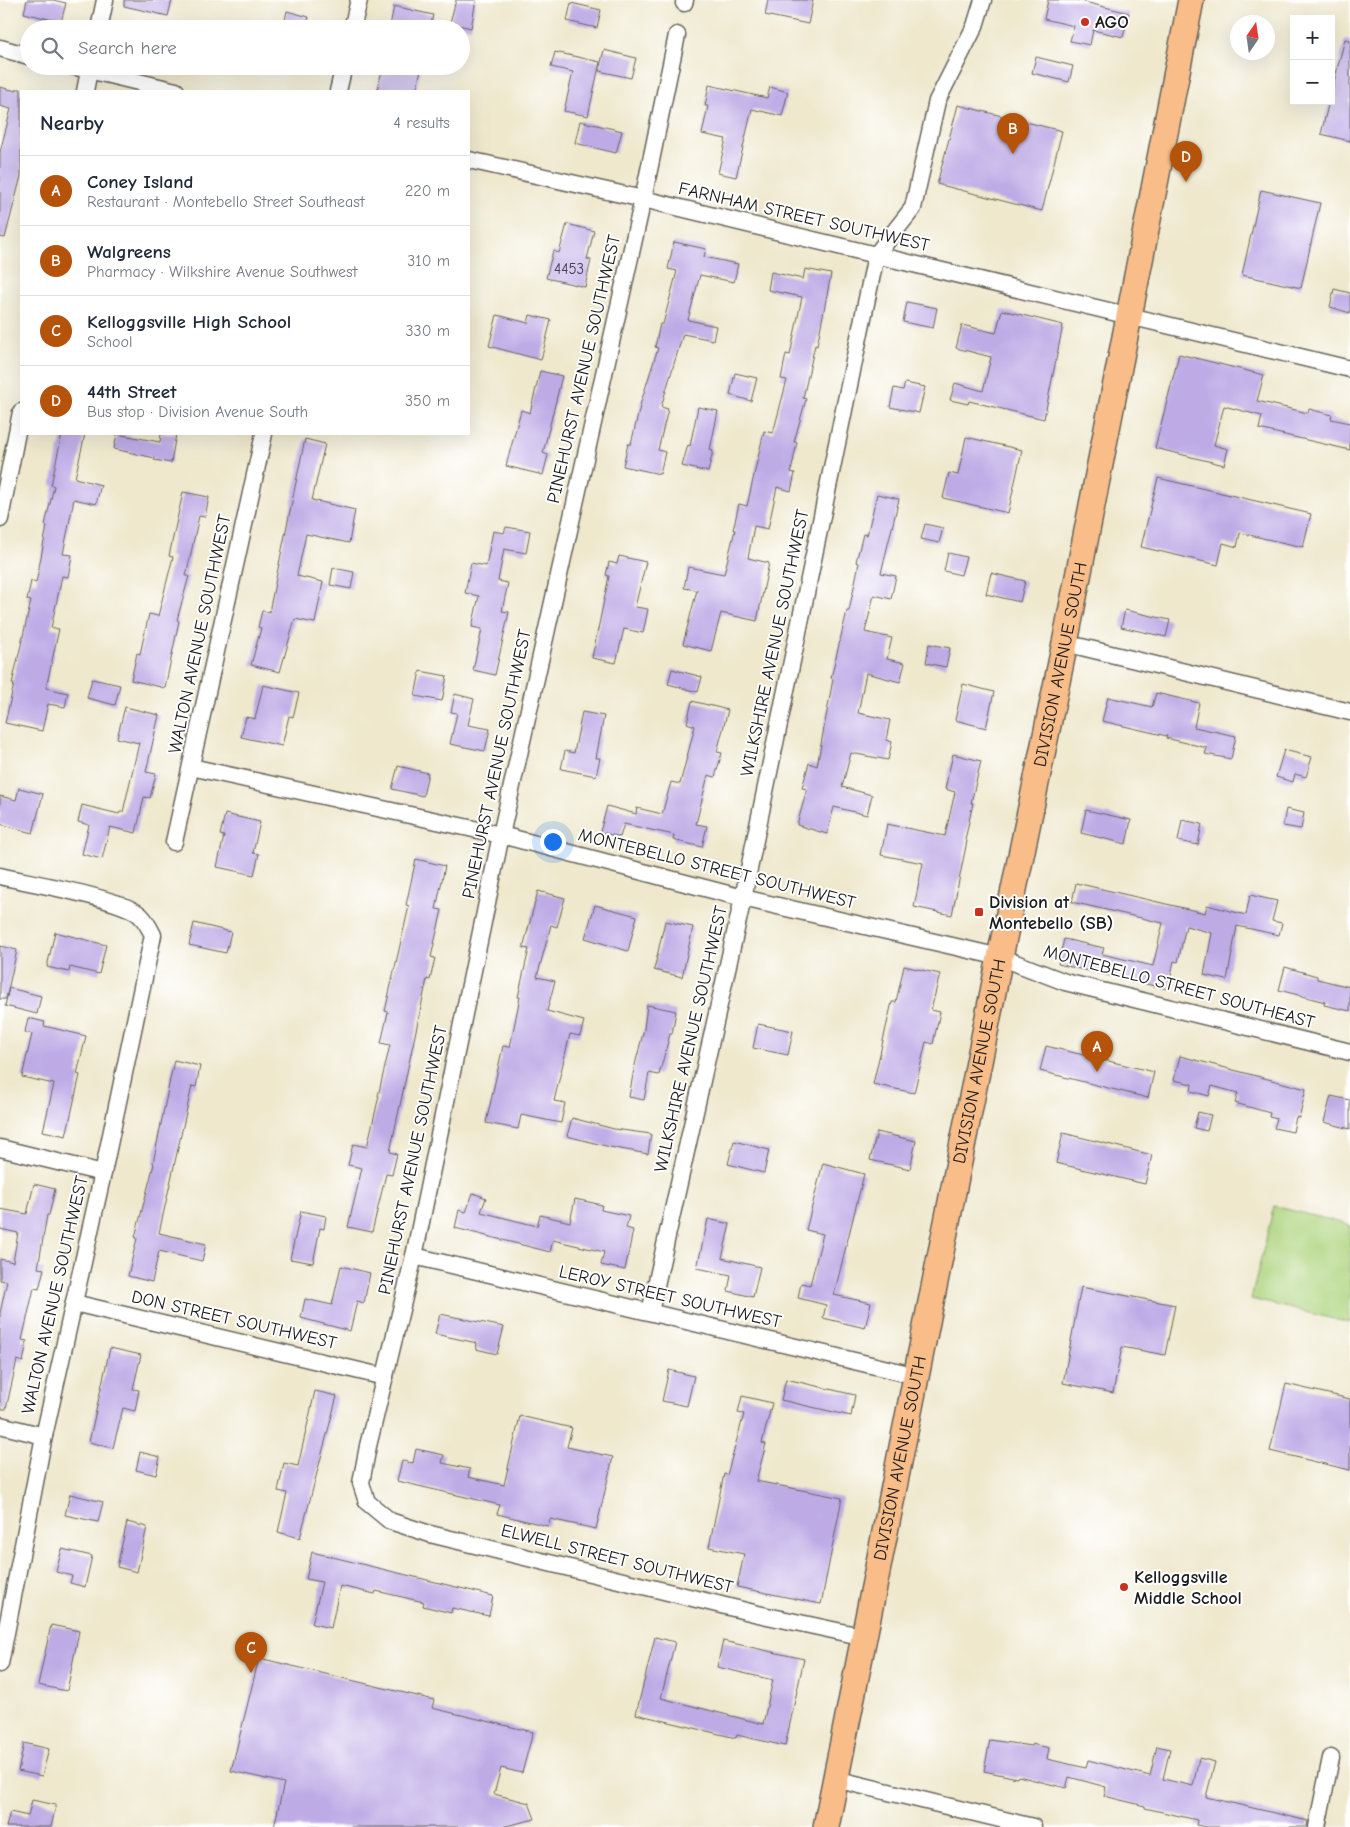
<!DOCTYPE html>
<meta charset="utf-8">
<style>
:root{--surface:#fff;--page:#f6f6f7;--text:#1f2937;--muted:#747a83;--line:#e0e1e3;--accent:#b45309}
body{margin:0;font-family:"Comic Neue",sans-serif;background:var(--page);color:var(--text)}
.controls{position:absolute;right:15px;top:15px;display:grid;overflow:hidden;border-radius:0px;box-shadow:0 5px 20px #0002}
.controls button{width:45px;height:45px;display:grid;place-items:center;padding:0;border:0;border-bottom:1px solid var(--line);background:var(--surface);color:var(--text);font:25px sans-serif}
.compass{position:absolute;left:1230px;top:15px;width:45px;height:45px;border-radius:50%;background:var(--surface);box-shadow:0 5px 20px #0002;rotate:13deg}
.you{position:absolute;left:552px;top:841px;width:18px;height:18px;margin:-12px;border:4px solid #fff;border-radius:50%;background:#1a73e8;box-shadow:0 0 0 8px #1a73e833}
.badge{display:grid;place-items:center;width:32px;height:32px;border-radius:50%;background:var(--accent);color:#fff;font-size:16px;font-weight:700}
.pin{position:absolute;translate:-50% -41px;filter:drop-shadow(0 1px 2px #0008)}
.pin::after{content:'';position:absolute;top:26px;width:18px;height:15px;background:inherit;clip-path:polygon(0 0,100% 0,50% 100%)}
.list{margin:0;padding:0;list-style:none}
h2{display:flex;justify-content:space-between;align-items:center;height:65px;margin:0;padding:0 20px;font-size:21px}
h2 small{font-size:16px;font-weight:400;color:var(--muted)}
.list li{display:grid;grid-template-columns:32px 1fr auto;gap:15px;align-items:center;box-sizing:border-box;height:70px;padding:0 20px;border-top:1px solid var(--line)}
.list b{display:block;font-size:19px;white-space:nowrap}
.list p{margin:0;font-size:16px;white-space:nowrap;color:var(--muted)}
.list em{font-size:16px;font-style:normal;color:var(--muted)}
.icon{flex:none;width:28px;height:28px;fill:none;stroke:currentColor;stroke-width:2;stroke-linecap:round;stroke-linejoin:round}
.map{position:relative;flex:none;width:1350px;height:1827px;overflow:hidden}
.search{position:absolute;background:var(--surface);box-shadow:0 5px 20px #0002;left:20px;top:20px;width:450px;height:55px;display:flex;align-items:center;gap:12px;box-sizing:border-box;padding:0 18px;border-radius:28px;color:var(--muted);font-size:19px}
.panel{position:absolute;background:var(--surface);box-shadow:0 5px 20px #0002;left:20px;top:90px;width:450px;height:345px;border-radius:0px}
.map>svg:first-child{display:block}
.green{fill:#aed47e;stroke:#65784d}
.building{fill:#beabe6}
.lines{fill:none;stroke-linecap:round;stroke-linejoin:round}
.minor-casing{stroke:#66635a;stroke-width:19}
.primary-casing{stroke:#66635a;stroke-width:28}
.minor{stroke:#fff;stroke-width:16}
.primary{stroke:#f8bd89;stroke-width:25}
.poi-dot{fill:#c8321e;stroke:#fff;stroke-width:2}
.labels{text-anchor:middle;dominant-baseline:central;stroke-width:4;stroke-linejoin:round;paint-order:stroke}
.number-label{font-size:15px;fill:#44404e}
.poi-label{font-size:18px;font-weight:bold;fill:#1c1c1c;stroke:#fff;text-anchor:start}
.street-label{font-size:18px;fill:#1c1c1c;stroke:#fff}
</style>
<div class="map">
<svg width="1350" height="1827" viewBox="0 0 1350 1827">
<rect width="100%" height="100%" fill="#fff"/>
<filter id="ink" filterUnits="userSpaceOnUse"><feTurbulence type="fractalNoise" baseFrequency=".02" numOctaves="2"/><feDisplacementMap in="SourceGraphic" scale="10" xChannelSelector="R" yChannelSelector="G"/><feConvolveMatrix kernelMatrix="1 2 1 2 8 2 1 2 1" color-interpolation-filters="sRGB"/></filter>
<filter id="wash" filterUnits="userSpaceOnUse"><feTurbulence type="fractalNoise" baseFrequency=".0096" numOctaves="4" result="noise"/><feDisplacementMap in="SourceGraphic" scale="20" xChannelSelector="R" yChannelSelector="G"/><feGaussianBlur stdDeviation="1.12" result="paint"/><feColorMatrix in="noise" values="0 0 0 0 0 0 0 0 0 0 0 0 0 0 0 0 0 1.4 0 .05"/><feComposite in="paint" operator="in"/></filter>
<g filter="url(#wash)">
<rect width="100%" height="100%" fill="#efe8cd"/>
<polygon class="green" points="1274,1206 1350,1225 1350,1323 1251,1299"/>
<g id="blocks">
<g class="building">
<polygon points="27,0 53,0 66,3 61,22 24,13"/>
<polygon points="124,0 172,0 168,16 124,6"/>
<polygon points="456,0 476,0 471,28 450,23"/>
<polygon points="768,0 813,0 808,24 765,15"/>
<polygon points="1048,0 1076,0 1129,13 1123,37 1093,30 1090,45 1070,41 1074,26 1044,19"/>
<polygon points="571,3 601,10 597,28 567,21"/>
<polygon points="394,6 433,15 430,29 404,29 390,26"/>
<polygon points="287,11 309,17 306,29 283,29"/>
<polygon points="1345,39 1350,40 1350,141 1321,134 1329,101 1331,101 1331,93"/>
<polygon points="604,50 636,58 631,78 599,71"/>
<polygon points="555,52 600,62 588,116 564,111 573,72 551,67"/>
<polygon points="1036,57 1073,66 1069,82 1032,73"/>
<polygon points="383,66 422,66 416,91 377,91"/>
<polygon points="709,85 767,98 770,87 788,92 782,116 752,109 736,177 718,173 726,139 702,134 708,106 705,106"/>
<polygon points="0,87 16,91 16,89 21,89 21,176 5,238 0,237 0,152 11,109 0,106"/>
<polygon points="958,105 1062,131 1042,211 937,184"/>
<polygon points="580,121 622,131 616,153 575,143"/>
<polygon points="1261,190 1320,203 1301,288 1242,275"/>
<polygon points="567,224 594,231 587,259 591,260 585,287 546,278 553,251 559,253"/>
<polygon points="674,242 706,249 704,257 738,264 734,282 700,275 688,320 716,326 713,340 683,334 661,407 668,409 658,450 665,452 660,474 623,466 628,444 631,444 641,402 658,348 655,347 660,324 663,324 677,271 668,269"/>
<polygon points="805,269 831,274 817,346 815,345 803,398 806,399 794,442 797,442 791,472 795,473 791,491 777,487 768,529 754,526 748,558 769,563 757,621 721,613 711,651 683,644 697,590 684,588 688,567 724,574 735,530 733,530 739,504 747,506 764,431 773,433 787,380 781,379 786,354 790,355 802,297 768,290 771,272 803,279"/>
<polygon points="1334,289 1350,293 1350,313 1330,307"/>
<polygon points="907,302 937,308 933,328 903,322"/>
<polygon points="1002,310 1063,325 1044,419 969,401 968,404 950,400 955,383 983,391 991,357 956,348 962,325 996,333"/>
<polygon points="497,315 528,323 530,315 551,320 541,360 489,346"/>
<polygon points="1179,354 1264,375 1257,401 1308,413 1309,409 1332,415 1331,419 1350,423 1350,450 1259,429 1262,416 1224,406 1214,445 1228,449 1224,465 1155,448"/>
<polygon points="540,371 562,376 543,453 548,455 543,475 506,466 521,410 530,413"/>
<polygon points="735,373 757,378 751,401 730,395"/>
<polygon points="905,383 925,387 919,413 890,407 894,388 903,390"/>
<polygon points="698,407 718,411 710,450 713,451 708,472 682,466 688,445 690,446"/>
<polygon points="62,434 85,434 75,478 101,485 96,504 74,499 63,554 72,555 68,577 62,576 51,628 59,629 46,688 68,693 65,707 48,704 42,731 5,723 14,684 12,684 31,601 27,600 31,581 36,583 47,526 45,525 54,486 51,485"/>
<polygon points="117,434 160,442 161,434 176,434 171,463 154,460 155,458 114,449"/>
<polygon points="966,437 1022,450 1008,513 943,498 949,473 958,475"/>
<polygon points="305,439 325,444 312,500 355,510 349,543 306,534 297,576 323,582 315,623 295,619 280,672 251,665 261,628 258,627 262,611 269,612"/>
<polygon points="1158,478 1311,514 1303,547 1240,533 1237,547 1223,543 1218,565 1141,547"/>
<polygon points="183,492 209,497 205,517 199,516 186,576 189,576 177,620 179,621 165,688 131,680 137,653 140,654 149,614 158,616 173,557 169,556"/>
<polygon points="877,494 899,499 881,573 896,576 891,599 874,595 865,632 892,638 887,659 905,663 900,682 866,673 858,713 890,720 886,740 892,742 888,760 851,753 842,787 872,795 867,815 834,807 827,834 797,825 807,789 802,788 809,763 817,766 833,679 831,678 847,611 849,611 859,563 856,562 863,534 867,535"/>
<polygon points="925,524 943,528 939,543 921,539"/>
<polygon points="506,527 530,531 526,553 504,549 498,581 508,583 502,611 509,612 495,675 473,670 482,629 472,627 479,596 465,593 471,563 486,566 493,531 504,533"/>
<polygon points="948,553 966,557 961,575 944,571"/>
<polygon points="619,556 646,562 635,607 648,609 643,633 624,629 616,663 592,658 609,576 606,575 609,562 617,564"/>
<polygon points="333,568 354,572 351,589 330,585"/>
<polygon points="991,573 1025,581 1020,602 986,594"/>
<polygon points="1125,610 1170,620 1166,637 1121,627"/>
<polygon points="929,644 950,648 946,667 926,663"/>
<polygon points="672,669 702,677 698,692 668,684"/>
<polygon points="420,671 447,676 442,701 415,696"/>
<polygon points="92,679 120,685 115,705 87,698"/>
<polygon points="963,684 994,692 986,728 955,720"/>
<polygon points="263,685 299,693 293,717 289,716 282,746 241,737 246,717 255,719"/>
<polygon points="1156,693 1199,703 1194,727 1236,736 1231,759 1205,754 1207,748 1166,738 1167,736 1102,721 1108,697 1152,707"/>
<polygon points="455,694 474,699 468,725 490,729 485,751 450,744 457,713 451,712"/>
<polygon points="692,701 728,710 717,752 722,753 715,777 708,775 696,824 707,826 702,847 673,840 674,835 624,824 620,837 600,832 607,806 636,814 637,808 662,814 671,782 680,784 695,726 687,723"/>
<polygon points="125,707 159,715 146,772 156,774 150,798 144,797 136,833 110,827 102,859 82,854 89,825 78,822 82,805 119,814 120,812 123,812 139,743 117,738"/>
<polygon points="582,712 604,716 596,758 600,758 596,776 561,769 565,751 574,753"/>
<polygon points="1284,750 1312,757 1306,777 1295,774 1293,782 1276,777"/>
<polygon points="953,754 981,761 971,803 973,803 965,840 967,841 952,915 914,907 923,863 881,855 887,824 945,836 955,792 945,789"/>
<polygon points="398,766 428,773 423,796 392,789"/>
<polygon points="19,788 43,794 33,833 0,824 0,796 16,800"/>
<polygon points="1286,809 1304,813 1301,829 1283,826"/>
<polygon points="1086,810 1131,820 1126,844 1081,833"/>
<polygon points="225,814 260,822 253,853 259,854 254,875 217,867 224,836 220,835"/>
<polygon points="1182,820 1202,824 1198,845 1178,841"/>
<polygon points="416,859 445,866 436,909 442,910 431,957 435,958 430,980 427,979 390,1152 397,1154 392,1175 386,1174 372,1232 348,1227 362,1168 348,1165 353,1144 367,1147 379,1096 378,1096 390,1045 381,1043 388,1012 385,1011 409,906 406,905"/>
<polygon points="1076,883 1205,913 1207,905 1246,915 1250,895 1277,901 1272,921 1282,923 1279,935 1237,926 1227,980 1204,975 1212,933 1186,926 1178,962 1174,961 1168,989 1058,964 1064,939 1104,948 1102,954 1153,966 1163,923 1072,902"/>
<polygon points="538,891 565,898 557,927 551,925 537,977 555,981 547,1011 584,1021 580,1036 570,1034 554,1101 565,1103 561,1123 521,1115 518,1129 486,1123 503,1046 510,1047 520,997 518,997 529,949 523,948"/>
<polygon points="595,905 637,916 628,951 585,938"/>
<polygon points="665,921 693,927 682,977 654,970"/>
<polygon points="194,923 231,932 226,953 189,945"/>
<polygon points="55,932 106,945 99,974 70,967 69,972 47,967"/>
<polygon points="0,946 17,950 6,999 0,999"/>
<polygon points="904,966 940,974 931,1010 940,1012 933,1044 926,1042 914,1093 873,1084 892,1002 896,1002"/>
<polygon points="1285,967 1317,976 1317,979 1350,987 1350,1011 1324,1005 1325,1002 1279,990"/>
<polygon points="9,988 41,996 37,1014 5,1006"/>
<polygon points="647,1005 676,1011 672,1034 670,1034 659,1075 649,1073 644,1100 629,1097 634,1069 644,1029"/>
<polygon points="28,1018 45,1022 44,1026 86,1036 77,1074 80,1075 66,1136 43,1131 54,1084 22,1077 32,1034 25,1032"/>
<polygon points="758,1024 793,1031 788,1055 753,1048"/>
<polygon points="1046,1046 1154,1072 1148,1098 1040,1071"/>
<polygon points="1180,1056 1306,1089 1299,1118 1296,1117 1293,1132 1274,1128 1277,1119 1269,1117 1270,1113 1235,1103 1238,1093 1212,1086 1209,1096 1191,1091 1192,1084 1174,1080"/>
<polygon points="174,1060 200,1066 196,1087 192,1086 159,1233 206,1244 202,1261 159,1251 152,1282 128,1276 137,1238 135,1237 154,1164 153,1163"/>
<polygon points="1331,1096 1350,1100 1350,1129 1324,1122"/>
<polygon points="1198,1112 1211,1115 1207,1131 1194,1128"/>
<polygon points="572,1118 614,1129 651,1134 648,1154 610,1147 567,1136"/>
<polygon points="877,1132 916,1141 910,1169 870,1160"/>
<polygon points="1063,1133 1152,1155 1145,1184 1056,1163"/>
<polygon points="734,1141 769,1150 764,1173 728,1164"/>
<polygon points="823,1163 864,1174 834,1295 871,1303 865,1328 823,1318 826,1305 798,1298 801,1283 810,1285 823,1234 806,1230"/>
<polygon points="34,1184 55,1189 49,1215 47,1215 38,1268 44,1269 39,1289 34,1288 22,1340 27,1341 23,1362 17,1360 6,1409 0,1409 0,1313 7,1281 0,1280 0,1259 13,1262 18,1233 0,1229 0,1209 27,1214"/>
<polygon points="473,1193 486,1198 481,1212 537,1226 540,1215 570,1222 575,1199 602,1205 601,1210 629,1216 626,1228 633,1230 625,1270 601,1265 604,1252 553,1240 550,1252 455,1228 459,1210 466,1212"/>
<polygon points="301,1211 326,1216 324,1229 320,1228 313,1263 290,1259"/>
<polygon points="708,1219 730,1224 722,1258 760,1267 753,1297 728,1291 731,1275 697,1268"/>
<polygon points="341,1266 370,1273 364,1303 357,1301 350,1331 301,1318 305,1299 332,1305"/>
<polygon points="1081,1287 1175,1305 1165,1355 1122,1347 1113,1393 1063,1383"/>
<polygon points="440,1314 504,1327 497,1354 476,1349 477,1343 435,1334"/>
<polygon points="110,1348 141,1355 133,1389 139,1390 135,1411 123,1408 113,1448 89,1442"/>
<polygon points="669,1370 694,1376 687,1406 662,1401"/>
<polygon points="786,1379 855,1395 851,1416 781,1400"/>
<polygon points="1286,1384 1350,1399 1350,1470 1270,1451"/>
<polygon points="315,1391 337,1396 300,1538 278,1532 287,1493 278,1491 284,1463 298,1466"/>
<polygon points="742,1396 772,1403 762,1443 766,1444 756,1481 842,1498 821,1604 737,1587 744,1554 709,1547 724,1474 727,1475 744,1414 738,1413"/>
<polygon points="520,1416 572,1428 567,1447 613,1457 596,1529 550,1519 548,1526 497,1514 500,1505 397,1481 402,1461 413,1463 416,1449 444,1455 442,1463 470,1469 468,1477 504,1485"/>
<polygon points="140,1452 160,1457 156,1475 136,1470"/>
<polygon points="70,1494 103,1502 98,1522 65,1515"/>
<polygon points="127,1522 147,1527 137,1572 117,1567"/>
<polygon points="62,1549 92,1556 85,1587 70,1583 72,1576 56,1572"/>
<polygon points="312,1552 493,1596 489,1616 452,1608 451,1613 423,1606 424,1602 376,1591 375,1594 340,1586 331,1628 312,1624 322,1582 306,1579"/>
<polygon points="51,1625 79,1631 67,1691 38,1685"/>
<polygon points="655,1637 675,1642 661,1698 763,1724 773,1680 717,1667 723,1641 804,1659 785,1746 737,1735 736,1738 636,1714"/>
<polygon points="259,1658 434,1700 432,1708 533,1732 522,1773 501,1768 494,1794 529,1803 535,1819 502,1827 274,1827 284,1783 231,1771"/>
<polygon points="990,1740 1031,1746 1032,1744 1049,1748 1047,1759 1086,1768 1088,1760 1150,1776 1157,1746 1170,1749 1163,1779 1193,1786 1199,1758 1215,1762 1206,1797 1308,1821 1307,1827 1206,1827 1196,1825 1197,1820 1145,1808 1145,1806 1104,1796 1106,1787 1069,1777 1066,1788 1018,1776 1017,1778 984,1771"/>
<polygon points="24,1743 49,1749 42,1776 18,1771"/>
<polygon points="32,1800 56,1805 51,1827 6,1827 10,1812 28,1816"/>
</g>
</g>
</g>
<g filter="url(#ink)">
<use href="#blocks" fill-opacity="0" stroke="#66635a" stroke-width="1"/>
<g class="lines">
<g class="minor-casing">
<g id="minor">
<polyline points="684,3 685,0"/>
<polyline points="99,29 105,0"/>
<polyline points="352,29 359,0"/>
<polyline points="677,35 643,199 501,835 414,1256 368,1446 361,1483 367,1502 390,1521 430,1534 758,1614 865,1637"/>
<polyline points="0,48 29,56"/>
<polyline points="72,66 176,91"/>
<polyline points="85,91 90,66"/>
<polyline points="338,91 344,66"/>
<polyline points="469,160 643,199 1350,369"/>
<polyline points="0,519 21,412"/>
<polyline points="1065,643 1350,712"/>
<polyline points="191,767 501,835 743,898 1000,957 1065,982 1350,1052"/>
<polyline points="174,842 264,434"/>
<path d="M0,876C29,883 123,898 141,916C146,921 150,929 153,935L103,1173L44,1436L0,1664"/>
<polyline points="0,1148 103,1173"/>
<polyline points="414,1256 917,1376"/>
<polyline points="74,1303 385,1377"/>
<polyline points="650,1312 743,898 876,255 913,208 937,101 975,26 983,0"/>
<polyline points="0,1425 44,1436"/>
<polyline points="835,1779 1033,1827"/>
<polyline points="1317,1827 1331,1758"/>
</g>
</g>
<g class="primary-casing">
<g id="primary">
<path id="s1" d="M826,1827L1000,957L1065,643L1191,0"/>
</g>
</g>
<use href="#minor" class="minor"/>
<use href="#primary" class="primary"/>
</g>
</g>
<g class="poi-dot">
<circle cx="1085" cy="22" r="5"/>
<rect x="974" y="907" width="10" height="10" rx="2.5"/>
<circle cx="1124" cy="1587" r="5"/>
</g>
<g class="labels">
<g class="number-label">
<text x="569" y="269">4453</text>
</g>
<g class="poi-label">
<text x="1095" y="22">AGO</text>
<text x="989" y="902">Division at<tspan x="989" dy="21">Montebello (SB)</tspan></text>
<text x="1134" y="1577">Kelloggsville<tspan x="1134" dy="21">Middle School</tspan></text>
</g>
<g class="street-label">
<text transform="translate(804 217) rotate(13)">FARNHAM STREET SOUTHWEST</text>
<text transform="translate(584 369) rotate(-77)">PINEHURST AVENUE SOUTHWEST</text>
<text transform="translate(200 634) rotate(-78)">WALTON AVENUE SOUTHWEST</text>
<text transform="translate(775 643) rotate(-78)">WILKSHIRE AVENUE SOUTHWEST</text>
<text stroke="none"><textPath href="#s1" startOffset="1186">DIVISION AVENUE SOUTH</textPath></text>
<text transform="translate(497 764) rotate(-78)">PINEHURST AVENUE SOUTHWEST</text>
<text transform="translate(717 869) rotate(14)">MONTEBELLO STREET SOUTHWEST</text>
<text transform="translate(1179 987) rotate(15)">MONTEBELLO STREET SOUTHEAST</text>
<text transform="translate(691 1039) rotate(-77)">WILKSHIRE AVENUE SOUTHWEST</text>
<text stroke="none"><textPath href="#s1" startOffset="781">DIVISION AVENUE SOUTH</textPath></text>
<text transform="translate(413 1160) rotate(-78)">PINEHURST AVENUE SOUTHWEST</text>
<text transform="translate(55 1295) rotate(-77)">WALTON AVENUE SOUTHWEST</text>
<text transform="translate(670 1297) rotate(13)">LEROY STREET SOUTHWEST</text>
<text transform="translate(234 1320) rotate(13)">DON STREET SOUTHWEST</text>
<text stroke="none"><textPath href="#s1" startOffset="376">DIVISION AVENUE SOUTH</textPath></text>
<text transform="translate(617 1559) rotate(14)">ELWELL STREET SOUTHWEST</text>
</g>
</g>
</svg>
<div class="controls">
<button>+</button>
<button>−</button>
</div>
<svg class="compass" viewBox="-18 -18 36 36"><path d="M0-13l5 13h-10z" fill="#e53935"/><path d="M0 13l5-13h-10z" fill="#747a83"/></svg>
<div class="you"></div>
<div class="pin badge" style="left:1097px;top:1072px">A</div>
<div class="pin badge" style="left:1013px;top:154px">B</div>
<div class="pin badge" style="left:251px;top:1673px">C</div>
<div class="pin badge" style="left:1186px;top:182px">D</div>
<div class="search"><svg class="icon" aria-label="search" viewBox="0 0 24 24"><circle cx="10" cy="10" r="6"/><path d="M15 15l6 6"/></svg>Search here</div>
<section class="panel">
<h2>Nearby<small>4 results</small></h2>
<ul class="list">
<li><span class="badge">A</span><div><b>Coney Island</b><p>Restaurant · Montebello Street Southeast</p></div><em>220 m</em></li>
<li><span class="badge">B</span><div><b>Walgreens</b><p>Pharmacy · Wilkshire Avenue Southwest</p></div><em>310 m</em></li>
<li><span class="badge">C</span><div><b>Kelloggsville High School</b><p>School</p></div><em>330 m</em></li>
<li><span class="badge">D</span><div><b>44th Street</b><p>Bus stop · Division Avenue South</p></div><em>350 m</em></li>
</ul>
</section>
</div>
